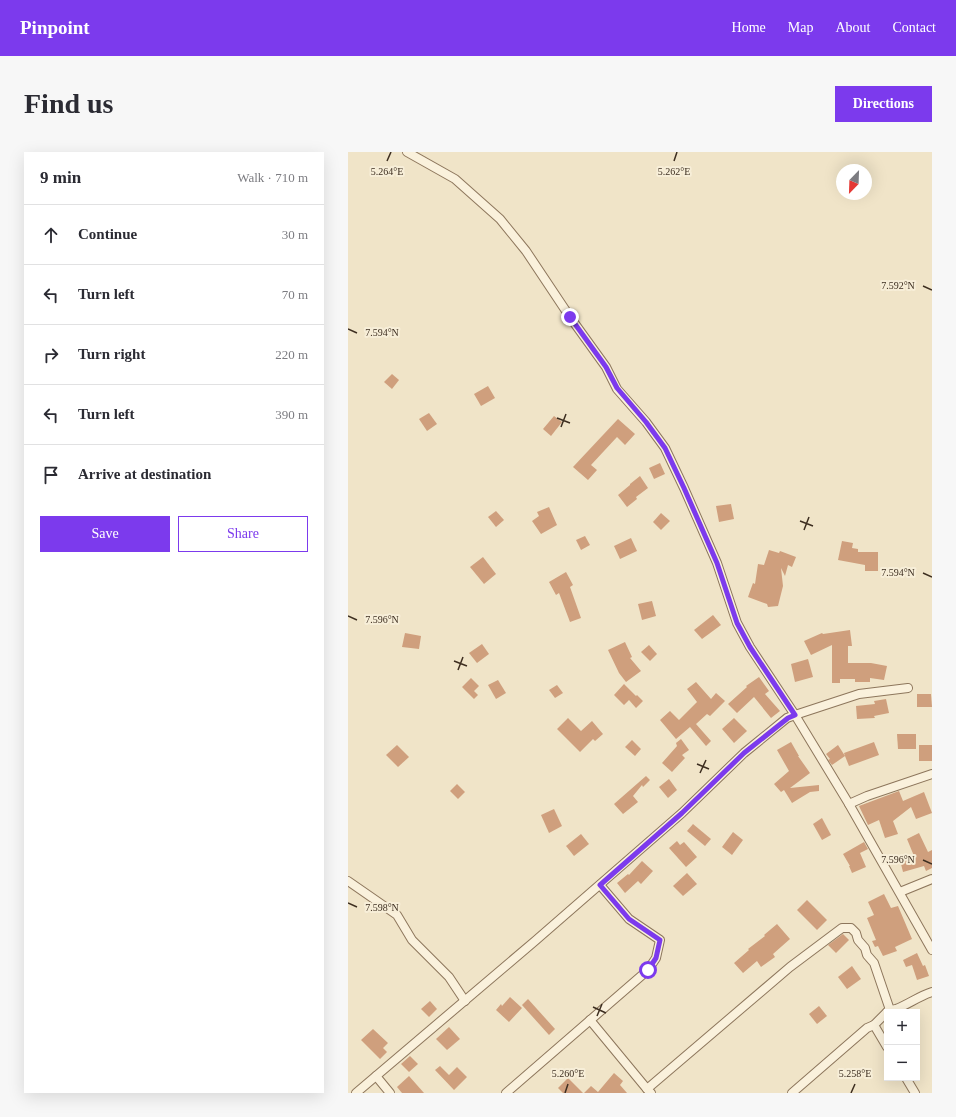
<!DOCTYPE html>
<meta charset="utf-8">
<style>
:root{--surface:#fff;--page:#f7f7f7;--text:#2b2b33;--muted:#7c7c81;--line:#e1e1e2;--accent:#7c3aed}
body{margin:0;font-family:Georgia,serif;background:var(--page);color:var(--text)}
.controls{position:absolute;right:12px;bottom:12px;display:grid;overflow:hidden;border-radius:0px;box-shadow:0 4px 16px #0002}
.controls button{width:36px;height:36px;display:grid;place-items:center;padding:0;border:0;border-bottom:1px solid var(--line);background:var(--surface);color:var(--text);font:20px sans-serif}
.compass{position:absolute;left:488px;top:12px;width:36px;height:36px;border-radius:50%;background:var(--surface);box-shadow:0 4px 16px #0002;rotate:203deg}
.stop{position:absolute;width:12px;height:12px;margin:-9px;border:3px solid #7c3aed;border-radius:50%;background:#fff}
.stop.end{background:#7c3aed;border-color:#fff;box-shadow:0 1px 4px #0008}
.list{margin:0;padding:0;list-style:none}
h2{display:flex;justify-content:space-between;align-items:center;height:52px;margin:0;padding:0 16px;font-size:17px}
h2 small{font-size:13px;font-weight:400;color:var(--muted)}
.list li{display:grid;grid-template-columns:26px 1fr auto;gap:12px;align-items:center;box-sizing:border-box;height:60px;padding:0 16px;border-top:1px solid var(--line)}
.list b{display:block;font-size:15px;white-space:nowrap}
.list em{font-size:13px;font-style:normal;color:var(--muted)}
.actions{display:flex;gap:8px;padding:12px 16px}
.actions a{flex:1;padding:9px 0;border:1px solid var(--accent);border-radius:0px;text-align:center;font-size:14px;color:var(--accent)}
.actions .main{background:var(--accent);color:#fff}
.icon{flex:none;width:22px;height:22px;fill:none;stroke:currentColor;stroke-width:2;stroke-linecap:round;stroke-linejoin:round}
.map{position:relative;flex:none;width:584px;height:941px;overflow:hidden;border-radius:0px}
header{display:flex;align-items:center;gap:24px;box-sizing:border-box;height:56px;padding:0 20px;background:var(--accent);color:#fff}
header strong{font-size:19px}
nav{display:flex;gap:22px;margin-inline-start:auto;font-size:14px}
.intro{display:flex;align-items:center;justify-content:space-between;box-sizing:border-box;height:96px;padding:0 24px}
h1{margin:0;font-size:28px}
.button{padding:10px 18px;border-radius:0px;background:var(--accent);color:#fff;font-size:14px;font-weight:700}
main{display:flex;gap:24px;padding:0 24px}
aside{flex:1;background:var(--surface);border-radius:0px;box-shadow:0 4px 16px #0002}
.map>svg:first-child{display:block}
.building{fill:#cf9f7d}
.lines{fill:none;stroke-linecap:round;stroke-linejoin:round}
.minor-casing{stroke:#8d765c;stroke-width:10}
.minor{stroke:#faf1dc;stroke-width:8}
.route{stroke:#7c3aed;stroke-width:5}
.ticks{fill:none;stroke:#3d2e20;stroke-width:1.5}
.ticks-label{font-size:10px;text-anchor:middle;fill:#3d2e20;stroke:#f7eed8;stroke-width:4;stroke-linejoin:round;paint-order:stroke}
</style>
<header>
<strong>Pinpoint</strong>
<nav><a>Home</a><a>Map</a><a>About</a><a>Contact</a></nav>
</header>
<div class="intro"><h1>Find us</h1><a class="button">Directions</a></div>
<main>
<aside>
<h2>9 min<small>Walk · 710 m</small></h2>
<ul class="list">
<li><svg class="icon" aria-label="ahead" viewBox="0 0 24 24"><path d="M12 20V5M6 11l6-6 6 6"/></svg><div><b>Continue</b></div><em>30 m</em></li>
<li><svg class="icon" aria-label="left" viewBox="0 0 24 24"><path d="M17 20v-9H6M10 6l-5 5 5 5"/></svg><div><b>Turn left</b></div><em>70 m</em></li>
<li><svg class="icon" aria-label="right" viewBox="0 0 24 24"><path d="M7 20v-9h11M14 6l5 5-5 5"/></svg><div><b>Turn right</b></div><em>220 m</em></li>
<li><svg class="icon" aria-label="left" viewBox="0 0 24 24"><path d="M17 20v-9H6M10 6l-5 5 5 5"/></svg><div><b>Turn left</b></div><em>390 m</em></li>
<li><svg class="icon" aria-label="arrive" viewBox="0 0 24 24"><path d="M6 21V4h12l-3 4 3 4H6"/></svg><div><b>Arrive at destination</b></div></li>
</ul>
<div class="actions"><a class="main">Save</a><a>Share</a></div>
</aside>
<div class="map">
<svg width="584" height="941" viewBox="0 0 584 941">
<rect width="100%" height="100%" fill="#f0e4c8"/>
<g class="building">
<polygon points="44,222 51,228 44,237 36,230"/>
<polygon points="140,234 147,246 133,254 126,242"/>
<polygon points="81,261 89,272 79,279 71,267"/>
<polygon points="206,264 214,270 203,284 195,277"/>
<polygon points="270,267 287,282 277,293 269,285 243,313 249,318 240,328 225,315"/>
<polygon points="312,311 317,322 306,327 301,316"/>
<polygon points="292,324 300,336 288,345 289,347 279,355 270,343 282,333 282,332"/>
<polygon points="383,352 386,367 371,370 368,354"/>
<polygon points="201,355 209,373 193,382 184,369 191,364 189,360"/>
<polygon points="148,359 156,368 148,375 140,365"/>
<polygon points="313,361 322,369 313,378 305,370"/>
<polygon points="237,384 242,393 233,398 228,388"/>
<polygon points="283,386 289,399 272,407 266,394"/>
<polygon points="494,389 505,391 504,396 510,397 510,400 530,400 530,419 517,419 517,413 490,408"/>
<polygon points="421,398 431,401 432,399 448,405 444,415 440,413 437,424 433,416 435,434 430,454 420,455 419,452 400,445 405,431 407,432 410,412 416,413"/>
<polygon points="135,405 148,422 136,432 122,415"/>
<polygon points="218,420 225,433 222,435 233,466 222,470 211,441 208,443 201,430"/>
<polygon points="304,449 308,464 294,468 290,452"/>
<polygon points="365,463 373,473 354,487 346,478"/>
<polygon points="502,478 504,494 500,494 500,511 523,511 539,514 536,528 522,526 522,530 507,530 507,527 492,527 492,531 484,531 484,493 463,503 456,489 474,481 475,482"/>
<polygon points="57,481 73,484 71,497 54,495"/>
<polygon points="277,490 284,505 282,506 293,519 278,530 271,521 260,498"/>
<polygon points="134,492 141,502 129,511 121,501"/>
<polygon points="301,493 309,502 302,509 293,500"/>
<polygon points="460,507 465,525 447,530 443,512"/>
<polygon points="411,525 421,539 417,542 432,559 423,566 406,545 389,561 380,552 399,535 398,534"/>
<polygon points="123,526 131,534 126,539 130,543 126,547 114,535"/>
<polygon points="150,528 158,541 148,547 140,533"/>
<polygon points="348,530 363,547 368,541 377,549 362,564 359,562 348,572 363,589 358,594 342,575 328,587 312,568 322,559 331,568 349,550 339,537"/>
<polygon points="276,532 288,544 289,543 295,549 288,556 281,548 276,553 266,543"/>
<polygon points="209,533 215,541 207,546 201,538"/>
<polygon points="569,542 583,542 584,555 569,555"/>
<polygon points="538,547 541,561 526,564 527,566 509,567 508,554 527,552 526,549"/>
<polygon points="220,566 233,579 244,569 255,582 247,589 245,587 232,600 209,577"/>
<polygon points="386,566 399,579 386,591 374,577"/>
<polygon points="549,582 568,582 568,597 550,597"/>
<polygon points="333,587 341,598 334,603 337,606 324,620 314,611 329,594 328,591"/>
<polygon points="284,588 293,597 287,604 277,595"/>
<polygon points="443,590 451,604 450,604 462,621 442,636 471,633 471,639 462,640 444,651 436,638 433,640 426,632 441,619 429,598"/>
<polygon points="526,590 531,603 501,614 497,604 484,613 480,608 482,607 478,602 490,593 497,604 496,601"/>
<polygon points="49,593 61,605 50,615 38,603"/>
<rect x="571" y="593" width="13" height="16"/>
<polygon points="298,624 302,628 295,635 294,633 285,644 290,650 275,662 266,652"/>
<polygon points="321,627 329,638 320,646 311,635"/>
<polygon points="109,632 117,640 110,647 102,639"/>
<polygon points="551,639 555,649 576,640 584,661 568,667 563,655 545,669 550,682 537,686 531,668 520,673 511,654"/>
<polygon points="206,657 214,674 201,681 193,663"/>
<polygon points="474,666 483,683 474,688 465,672"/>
<polygon points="345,672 363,687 357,694 339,679"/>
<polygon points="385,680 395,688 384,703 374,695"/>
<polygon points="571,681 580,700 584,698 584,716 578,719 576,714 555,720 552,708 566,704 559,687"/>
<polygon points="233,682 241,692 226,704 218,694"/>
<polygon points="329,689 332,693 336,690 349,705 338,715 321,696"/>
<polygon points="516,690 520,697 512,701 518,715 504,721 501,714 502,714 495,702"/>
<polygon points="294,709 305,719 293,732 290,729 277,741 269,731 280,722 281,723"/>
<polygon points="339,721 349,732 335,744 325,734"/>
<polygon points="536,742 543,756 550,754 564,787 547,795 549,799 535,804 530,794 527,795 524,789 528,788 519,766 526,763 520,750"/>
<polygon points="459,748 479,768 469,778 449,758"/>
<polygon points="429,772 442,787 425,802 427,805 413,815 409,809 395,821 386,811 401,798 400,797 417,784 416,783"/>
<polygon points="495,782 501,788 488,801 480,793"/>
<polygon points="569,801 575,814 577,813 581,824 569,828 564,813 558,815 555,808"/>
<polygon points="504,814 513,827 499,837 490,825"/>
<polygon points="162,845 174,856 161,870 148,858 153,852 154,854"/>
<polygon points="180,847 207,877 201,883 174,853"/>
<polygon points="82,849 89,857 81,865 73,857"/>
<polygon points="471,854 479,864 469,872 461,862"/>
<polygon points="101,875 112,887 99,898 88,887"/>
<polygon points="25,877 40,891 35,896 39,900 32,907 13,888"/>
<polygon points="62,904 70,912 61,920 53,912"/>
<polygon points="92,914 101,923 109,915 119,925 106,938 87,918"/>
<polygon points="266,921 275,929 272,933 279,941 236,941 243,934 250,940"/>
<polygon points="61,924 76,941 54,941 49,935"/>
<polygon points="220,926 235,941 215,941 210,936"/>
</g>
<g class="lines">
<g class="minor-casing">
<g id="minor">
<polyline points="59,0 107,27 152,67 178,99 222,165 258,215 269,237 298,270 317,296 336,336 369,411 389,471 402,495 447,563 501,652 584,798"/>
<polyline points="501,652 519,644 584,622"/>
<polyline points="0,729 49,763 64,788 101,825 117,849"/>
<polyline points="552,740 584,727"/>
<path d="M539,860C543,857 544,858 548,857C561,852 571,844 584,840"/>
<polyline points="242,868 299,937 303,941"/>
<polyline points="526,873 539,895"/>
<polyline points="28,924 42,941"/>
<polyline points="558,926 567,941"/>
<polyline points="299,937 442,815 494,776 503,776 508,781 510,788 517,796 519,803 526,811 542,858"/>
<polyline points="8,941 187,789 334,661 396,601 439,566 447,563 511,542 560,536"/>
<polyline points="158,941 300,818 308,806 312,788 281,767 252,733"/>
<polyline points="444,941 519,876 526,873 539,860"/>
</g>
</g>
<use href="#minor" class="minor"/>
</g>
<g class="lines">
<polyline class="route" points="222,165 258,215 269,236 298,270 317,296 336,336 369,411 389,471 402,495 447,563 440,566 396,601 334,661 252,733 281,767 312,788 308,806 300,818"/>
</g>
<path class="ticks" d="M39,9L43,0M326,9L329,0M575,134L584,138M0,177L9,181M209,266L222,271M213,275L218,262M452,369L465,374M456,378L461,365M575,421L584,425M0,464L9,468M106,509L119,514M110,518L115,505M349,612L361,617M352,621L358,608M575,708L584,712M0,751L9,755M245,855L258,861M249,864L254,852M217,941L220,932M503,941L507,932"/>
<g class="ticks-label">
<text x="39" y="23">5.264°E</text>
<text x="326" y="23">5.262°E</text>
<text x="550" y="137">7.592°N</text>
<text x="34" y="184">7.594°N</text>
<text x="550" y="424">7.594°N</text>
<text x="34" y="471">7.596°N</text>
<text x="550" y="711">7.596°N</text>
<text x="34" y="759">7.598°N</text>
<text x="220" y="925">5.260°E</text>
<text x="507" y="925">5.258°E</text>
</g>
</svg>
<div class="controls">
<button>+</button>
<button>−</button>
</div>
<svg class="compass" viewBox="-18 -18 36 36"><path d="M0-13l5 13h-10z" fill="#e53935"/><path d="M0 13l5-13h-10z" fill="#7c7c81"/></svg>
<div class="stop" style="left:300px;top:818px"></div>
<div class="stop end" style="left:222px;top:165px"></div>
</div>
</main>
